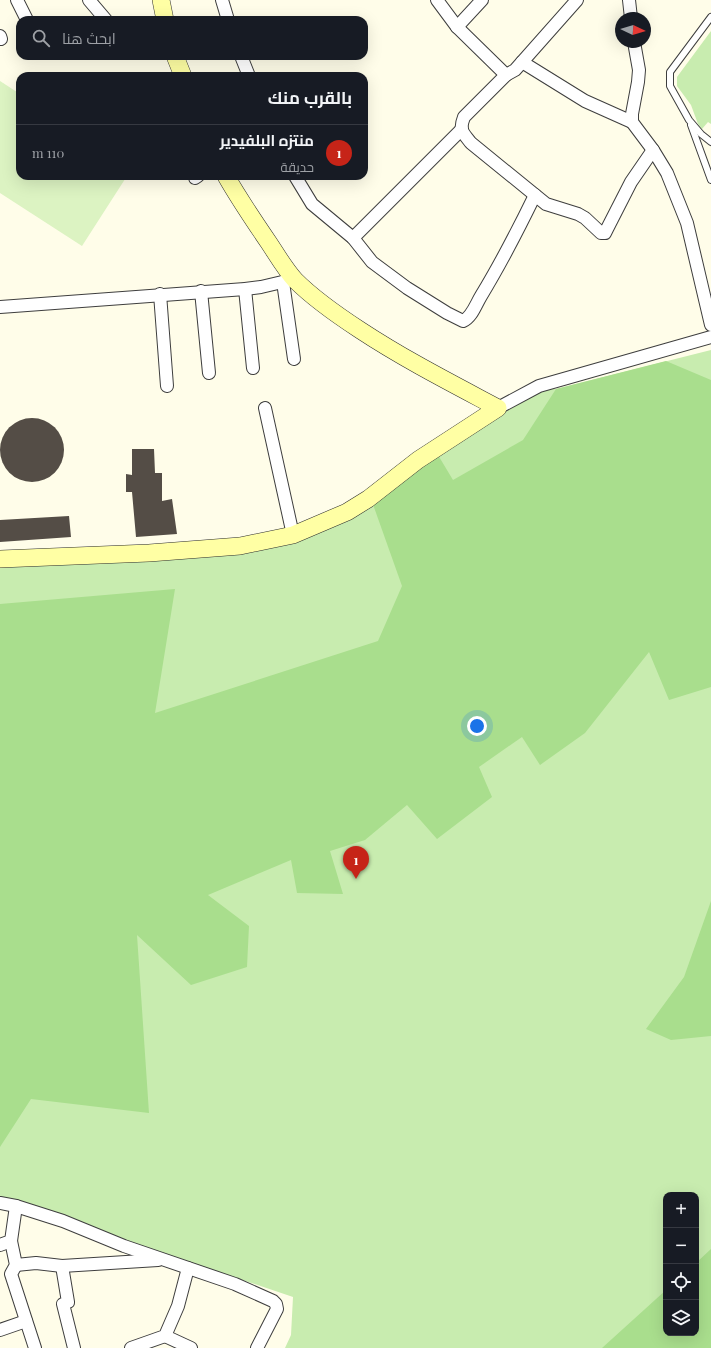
<!DOCTYPE html>
<html lang="ar">
<meta charset="utf-8">
<style>
:root{--surface:#171b24;--page:#242831;--text:#f1f3f6;--muted:#9ea1a6;--line:#363941;--accent:#c62418}
body{margin:0;font-family:"Playfair Display",Cairo,serif;background:var(--page);color:var(--text);direction:rtl}
.controls{position:absolute;right:12px;bottom:12px;display:grid;overflow:hidden;border-radius:8px;box-shadow:0 4px 16px #0002}
.controls button{width:36px;height:36px;display:grid;place-items:center;padding:0;border:0;border-bottom:1px solid var(--line);background:var(--surface);color:var(--text);font:20px sans-serif}
.compass{position:absolute;left:615px;top:12px;width:36px;height:36px;border-radius:50%;background:var(--surface);box-shadow:0 4px 16px #0002;rotate:94deg}
.you{position:absolute;left:477px;top:726px;width:14px;height:14px;margin:-10px;border:3px solid #fff;border-radius:50%;background:#1a73e8;box-shadow:0 0 0 6px #1a73e833}
.badge{display:grid;place-items:center;width:26px;height:26px;border-radius:50%;background:var(--accent);color:#fff;font-size:13px;font-weight:700}
.pin{position:absolute;translate:-50% -33px;filter:drop-shadow(0 1px 2px #0008)}
.pin::after{content:'';position:absolute;top:21px;width:14px;height:12px;background:inherit;clip-path:polygon(0 0,100% 0,50% 100%)}
.list{margin:0;padding:0;list-style:none}
h2{display:flex;justify-content:space-between;align-items:center;height:52px;margin:0;padding:0 16px;font-size:17px}
h2 small{font-size:13px;font-weight:400;color:var(--muted)}
.list li{display:grid;grid-template-columns:26px 1fr auto;gap:12px;align-items:center;box-sizing:border-box;height:56px;padding:0 16px;border-top:1px solid var(--line)}
.list b{display:block;font-size:15px;white-space:nowrap}
.list p{margin:0;font-size:13px;white-space:nowrap;color:var(--muted)}
.list em{font-size:13px;font-style:normal;color:var(--muted)}
.icon{flex:none;width:22px;height:22px;fill:none;stroke:currentColor;stroke-width:2;stroke-linecap:round;stroke-linejoin:round}
.map{position:relative;flex:none;width:711px;height:1348px;overflow:hidden;direction:ltr}
.search{position:absolute;background:var(--surface);box-shadow:0 4px 16px #0002;left:16px;top:16px;width:352px;height:44px;display:flex;align-items:center;gap:10px;box-sizing:border-box;padding:0 14px;border-radius:12px;color:var(--muted);font-size:15px}
.panel{position:absolute;background:var(--surface);box-shadow:0 4px 16px #0002;left:16px;top:72px;width:352px;height:108px;border-radius:12px;direction:rtl}
.map>svg:first-child{display:block}
.green{fill:#c8ecaf;fill-rule:evenodd}
.forest{fill:#a9de8d}
.pitch{fill:#dcf3c2}
.building{fill:#544d46}
.lines{fill:none;stroke-linecap:round;stroke-linejoin:round}
.lane-casing{stroke:#3e3e3e;stroke-width:8}
.street-casing{stroke:#3e3e3e;stroke-width:14}
.secondary-casing{stroke:#2d2d2d;stroke-width:18}
.lane{stroke:#fff;stroke-width:6}
.street{stroke:#fff;stroke-width:12}
.secondary{stroke:#ffffa4;stroke-width:17}
</style>
<div class="map">
<svg width="711" height="1348" viewBox="0 0 711 1348">
<rect width="100%" height="100%" fill="#fffde9"/>
<g class="green">
<polygon points="711,31 711,124 708,122 702,129 698,124 691,105 677,86 677,77"/>
<path d="M711,350V1348H285L291,1335L293,1297L0,1198V563L291,538L535,389H556ZM666,1195H696V1333H666Z"/>
</g>
<g class="forest">
<polygon points="666,361 711,380 711,687 669,700 649,652 585,733 540,765 522,737 479,767 492,797 437,839 407,805 365,840 330,851 343,894 297,893 291,860 208,895 249,926 247,967 191,985 137,935 149,1113 31,1099 0,1147 0,604 175,589 155,713 378,641 402,586 370,496 435,450 453,480 523,440 556,389"/>
<polygon points="711,901 711,1036 671,1040 646,1029 684,977"/>
<polygon points="711,1249 711,1348 602,1348 666,1290 666,1333 696,1333 696,1263"/>
</g>
<polygon class="pitch" points="0,81 20,94 20,176 127,176 82,246 0,193"/>
<g class="building">
<circle cx="32" cy="450" r="32"/>
<polygon points="132,449 154,449 155,473 162,473 162,501 172,499 177,534 136,537 132,492 126,492 126,474 132,475"/>
<polygon points="69,516 71,537 0,542 0,520"/>
</g>
<g class="lines">
<g class="lane-casing">
<g id="lane">
<polyline points="711,17 670,72 670,86 689,120 701,134 711,142"/>
<polyline points="691,125 711,180"/>
</g>
</g>
<g class="street-casing">
<g id="street">
<polyline points="17,0 27,20"/>
<polyline points="89,0 106,20"/>
<polyline points="222,0 228,20"/>
<polyline points="437,0 457,27 506,75 515,70 577,0"/>
<polyline points="629,0 631,18"/>
<polyline points="457,27 482,0"/>
<polyline points="0,36 1,39"/>
<polyline points="634,42 639,70 638,82 632,114 632,122 653,150 667,173 687,223 711,325"/>
<polyline points="241,56 249,76"/>
<polyline points="522,62 585,101 632,122"/>
<path d="M506,75L464,117C459,130 462,132 471,143L546,204L578,214L585,218L601,233H605L607,229L631,182L653,150"/>
<path d="M295,176L312,204L353,238L372,262L407,288L447,313L463,321C472,317 476,304 481,296C501,263 518,230 535,195"/>
<polyline points="195,178 198,176"/>
<polyline points="353,238 462,129"/>
<polyline points="283,282 294,359"/>
<polyline points="245,289 253,368"/>
<polyline points="201,291 209,373"/>
<polyline points="160,294 167,386"/>
<polyline points="0,307 245,289 261,287 295,279"/>
<polyline points="265,408 293,535"/>
<polyline points="498,408 539,386 711,337"/>
<polyline points="0,1203 16,1206 63,1221 124,1246 235,1284 273,1301 276,1304 277,1309 257,1348"/>
<polyline points="11,1241 16,1265 11,1274 35,1348"/>
<polyline points="0,1245 11,1241 16,1206"/>
<polyline points="16,1265 36,1263 62,1266 158,1260"/>
<polyline points="62,1266 68,1302 63,1304 74,1348"/>
<polyline points="0,1330 26,1321"/>
<polyline points="165,1336 191,1348"/>
<polyline points="131,1348 165,1336 178,1306 188,1268"/>
</g>
</g>
<g class="secondary-casing">
<g id="secondary">
<polyline points="161,0 165,20"/>
<polyline points="175,56 183,76"/>
<path d="M0,559L149,553L240,546L293,535L347,512L368,499L418,460L498,408C451,383 404,359 360,330C337,315 314,299 295,280C285,269 277,255 269,243C254,221 239,199 226,176"/>
</g>
</g>
<use href="#lane" class="lane"/>
<use href="#street" class="street"/>
<use href="#secondary" class="secondary"/>
</g>
</svg>
<div class="controls">
<button>+</button>
<button>−</button>
<button><svg class="icon" aria-label="locate" viewBox="0 0 24 24"><circle cx="12" cy="12" r="6"/><path d="M12 2v4M12 18v4M2 12h4M18 12h4"/></svg></button>
<button><svg class="icon" aria-label="layers" viewBox="0 0 24 24"><path d="M12 4l9 5-9 5-9-5zM3 14l9 5 9-5"/></svg></button>
</div>
<svg class="compass" viewBox="-18 -18 36 36"><path d="M0-13l5 13h-10z" fill="#e53935"/><path d="M0 13l5-13h-10z" fill="#9ea1a6"/></svg>
<div class="you"></div>
<div class="pin badge" style="left:356px;top:879px">1</div>
<div class="search"><svg class="icon" aria-label="search" viewBox="0 0 24 24"><circle cx="10" cy="10" r="6"/><path d="M15 15l6 6"/></svg>ابحث هنا</div>
<section class="panel">
<h2>بالقرب منك<small></small></h2>
<ul class="list">
<li><span class="badge">1</span><div><b>منتزه البلفيدير</b><p>حديقة</p></div><em>110 m</em></li>
</ul>
</section>
</div>
